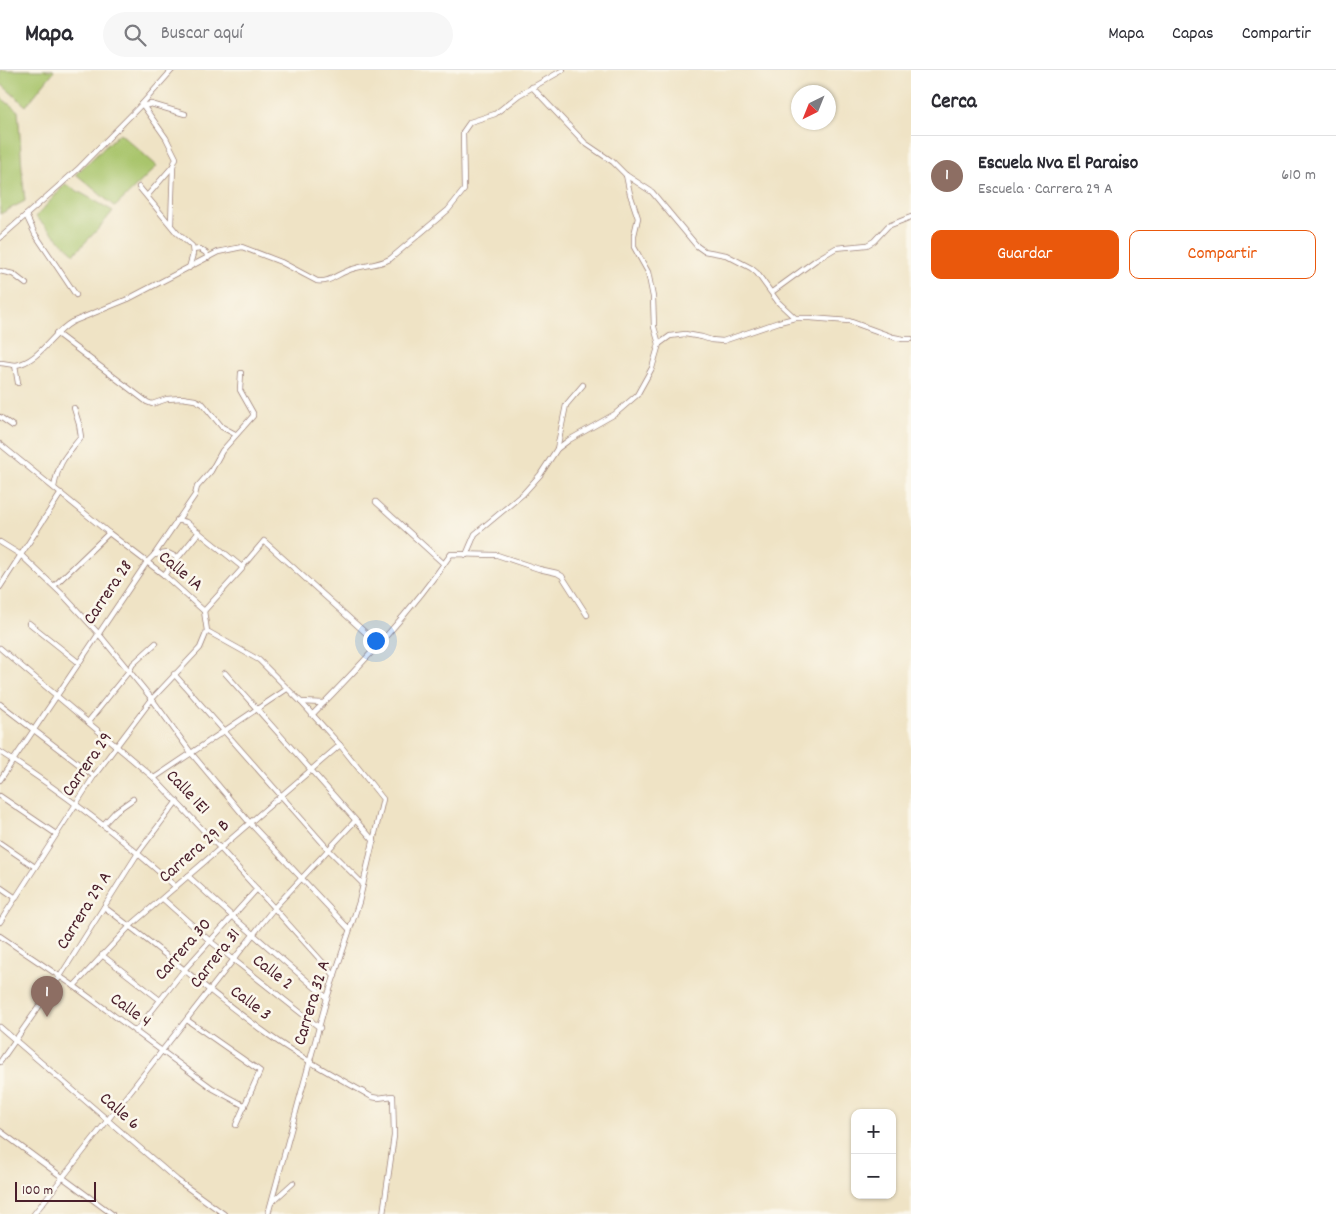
<!DOCTYPE html>
<html lang="es">
<meta charset="utf-8">
<style>
:root{--surface:#fff;--page:#f7f7f7;--text:#2b2b33;--muted:#7c7c81;--line:#e1e1e2;--accent:#ea580c}
body{margin:0;font-family:Dekko,sans-serif;background:var(--page);color:var(--text)}
.controls{position:absolute;right:15px;bottom:15px;display:grid;overflow:hidden;border-radius:10px;box-shadow:0 1px 4px #0004}
.controls button{width:45px;height:45px;display:grid;place-items:center;padding:0;border:0;border-bottom:1px solid var(--line);background:var(--surface);color:var(--text);font:25px sans-serif}
.compass{position:absolute;left:791px;top:15px;width:45px;height:45px;border-radius:50%;background:var(--surface);box-shadow:0 1px 4px #0004;rotate:223deg}
.scale{position:absolute;left:15px;bottom:12px;width:81px;box-sizing:border-box;padding-left:5px;border:2px solid #4a1f2b;border-top:0;font-size:14px;line-height:18px;white-space:nowrap;color:#4a1f2b;-webkit-text-stroke:4px #fbf7ec;paint-order:stroke}
.you{position:absolute;left:375px;top:570px;width:18px;height:18px;margin:-12px;border:4px solid #fff;border-radius:50%;background:#1a73e8;box-shadow:0 0 0 8px #1a73e833}
.badge{display:grid;place-items:center;width:32px;height:32px;border-radius:50%;background:var(--accent);color:#fff;font-size:16px;font-weight:700}
.pin{position:absolute;translate:-50% -41px;filter:drop-shadow(0 1px 2px #0008)}
.pin::after{content:'';position:absolute;top:26px;width:18px;height:15px;background:inherit;clip-path:polygon(0 0,100% 0,50% 100%)}
.list{margin:0;padding:0;list-style:none}
h2{display:flex;justify-content:space-between;align-items:center;height:65px;margin:0;padding:0 20px;font-size:21px}
h2 small{font-size:16px;font-weight:400;color:var(--muted)}
.list li{display:grid;grid-template-columns:32px 1fr auto;gap:15px;align-items:center;box-sizing:border-box;height:80px;padding:0 20px;border-top:1px solid var(--line)}
.list b{display:block;font-size:19px;white-space:nowrap}
.list p{margin:0;font-size:16px;white-space:nowrap;color:var(--muted)}
.list em{font-size:16px;font-style:normal;color:var(--muted)}
.actions{display:flex;gap:10px;padding:15px 20px}
.actions a{flex:1;padding:11px 0;border:1px solid var(--accent);border-radius:10px;text-align:center;font-size:18px;color:var(--accent)}
.actions .main{background:var(--accent);color:#fff}
.icon{flex:none;width:28px;height:28px;fill:none;stroke:currentColor;stroke-width:2;stroke-linecap:round;stroke-linejoin:round}
.map{position:relative;flex:none;width:911px;height:1144px;overflow:hidden}
header{display:flex;align-items:center;gap:30px;box-sizing:border-box;height:70px;padding:0 25px;background:var(--surface);border-bottom:1px solid var(--line)}
header strong{font-size:24px}
nav{display:flex;gap:28px;margin-inline-start:auto;font-size:18px}
.search{width:350px;height:45px;background:var(--page);display:flex;align-items:center;gap:12px;box-sizing:border-box;padding:0 18px;border-radius:28px;color:var(--muted);font-size:19px}
main{display:flex}
aside{flex:1;background:var(--surface)}
.map>svg:first-child{display:block}
.green{fill:#a9c56c;stroke:#7a724c}
.lines{fill:none;stroke-linecap:round;stroke-linejoin:round}
.minor-casing{stroke:#9c8178;stroke-width:6}
.minor{stroke:#fff;stroke-width:4.5}
.labels{text-anchor:middle;dominant-baseline:central;stroke-width:5;stroke-linejoin:round;paint-order:stroke}
.street-label{font-size:18px;fill:#4a1f2b;stroke:#fbf7ec}
</style>
<header>
<strong>Mapa</strong>
<div class="search"><svg class="icon" aria-label="search" viewBox="0 0 24 24"><circle cx="10" cy="10" r="6"/><path d="M15 15l6 6"/></svg>Buscar aquí</div>
<nav><a>Mapa</a><a>Capas</a><a>Compartir</a></nav>
</header>
<main>
<div class="map">
<svg width="911" height="1144" viewBox="0 0 911 1144">
<rect width="100%" height="100%" fill="#fbf7ec"/>
<filter id="ink" filterUnits="userSpaceOnUse"><feTurbulence type="fractalNoise" baseFrequency=".02" numOctaves="2"/><feDisplacementMap in="SourceGraphic" scale="10" xChannelSelector="R" yChannelSelector="G"/><feConvolveMatrix kernelMatrix="1 2 1 2 8 2 1 2 1" color-interpolation-filters="sRGB"/></filter>
<filter id="wash" filterUnits="userSpaceOnUse"><feTurbulence type="fractalNoise" baseFrequency=".0096" numOctaves="4" result="noise"/><feDisplacementMap in="SourceGraphic" scale="20" xChannelSelector="R" yChannelSelector="G"/><feGaussianBlur stdDeviation="1.12" result="paint"/><feColorMatrix in="noise" values="0 0 0 0 0 0 0 0 0 0 0 0 0 0 0 0 0 1.4 0 .05"/><feComposite in="paint" operator="in"/></filter>
<g filter="url(#wash)">
<rect width="100%" height="100%" fill="#efe3c5"/>
<g class="green">
<polygon points="0,0 53,0 54,1 26,36 0,13"/>
<path d="M0,27L18,41C21,71 21,101 25,131L0,144Z"/>
<polygon points="120,63 157,96 115,137 76,104"/>
<polygon points="65,114 113,141 100,157 74,184 36,147"/>
</g>
</g>
<g filter="url(#ink)">
<g class="lines">
<g class="minor-casing">
<g id="minor">
<polyline points="532,17 585,73 613,92 626,105 652,122 697,176 704,181 726,185 751,198 757,203 778,232 795,248"/>
<polyline points="142,34 166,68 176,88 173,96 147,126"/>
<polyline points="144,36 151,34 185,44"/>
<polyline points="626,105 630,124 638,148 634,165 634,177 648,202 653,227 654,257 659,274"/>
<polyline points="139,117 177,163 192,176 193,184 189,198"/>
<polyline points="26,145 35,164 76,225"/>
<polyline points="171,154 173,96"/>
<polyline points="0,168 78,99 142,34 172,0"/>
<polyline points="193,180 200,179 206,183 208,188"/>
<polyline points="0,201 13,204 26,214"/>
<polyline points="772,222 816,190 836,178 867,175 874,171 888,156 911,147"/>
<polyline points="56,263 147,332 152,334 167,329 182,328 195,330 203,334 222,357 235,364"/>
<path d="M0,293C5,293 11,295 16,295C40,291 52,263 72,252L128,229L218,182L242,177L281,192L317,211C329,213 336,205 347,201C361,195 376,196 390,189L448,140L464,120L463,62L470,52L495,44L519,25L563,0"/>
<polyline points="15,295 18,313"/>
<polyline points="0,347 13,356"/>
<polyline points="0,374 109,463 164,505 204,541 207,561 259,590 301,632 340,675 383,729 359,832 327,928 268,1144"/>
<polyline points="557,379 566,335 583,315"/>
<path d="M54,417C59,391 65,387 81,367L79,354L74,338"/>
<polyline points="376,432 444,494"/>
<polyline points="177,450 186,452 242,497"/>
<polyline points="0,472 21,485 64,526 98,563 152,629 192,684 249,752 349,859"/>
<polyline points="154,485 168,483 178,488"/>
<polyline points="466,485 475,464 523,424 540,405 557,379 569,370 615,344 637,325 652,298 659,274 670,266 685,264 702,267 711,270 723,271 779,252 795,248 810,248 849,251 893,267 903,269 911,269"/>
<polyline points="164,505 199,462"/>
<polyline points="54,516 109,463"/>
<polyline points="0,517 61,423"/>
<polyline points="204,541 242,499 242,497 264,471 378,574"/>
<polyline points="29,553 78,592"/>
<polyline points="0,578 154,708 220,778 335,906"/>
<polyline points="225,603 374,771"/>
<polyline points="174,604 328,779 363,814"/>
<polyline points="301,632 324,633"/>
<polyline points="0,634 94,706"/>
<path d="M312,645C361,595 411,542 451,484L497,485L539,499L557,503L562,506L587,545"/>
<polyline points="88,652 129,601 133,594 156,573"/>
<path d="M0,682C63,722 121,767 176,817"/>
<polyline points="154,708 287,619"/>
<polyline points="0,710 147,492 154,485 195,425 197,417 211,401 222,381 253,346 253,343 240,320 241,303"/>
<polyline points="0,726 56,764"/>
<polyline points="103,755 116,741 133,729"/>
<polyline points="0,773 35,797"/>
<polyline points="188,806 232,846 327,928"/>
<polyline points="0,817 16,828"/>
<polyline points="163,829 210,871 320,958"/>
<path d="M104,837C160,878 212,925 270,966C302,989 337,1007 372,1027L378,1028L393,1026L394,1066L383,1144"/>
<polyline points="0,852 94,706 152,629 200,578 207,561"/>
<polyline points="0,866 74,916 212,1018 245,1036"/>
<polyline points="102,885 160,930"/>
<polyline points="74,916 130,856 340,675"/>
<polyline points="187,950 260,1001 236,1055"/>
<polyline points="0,957 177,1110 224,1144"/>
<polyline points="135,962 184,900 257,819"/>
<polyline points="0,992 59,908 138,783 177,731"/>
<polyline points="0,1061 112,1144"/>
<polyline points="272,1132 293,1113"/>
<polyline points="34,1144 274,838 355,751"/>
</g>
</g>
<use href="#minor" class="minor"/>
</g>
</g>
<g class="labels">
<g class="street-label">
<text transform="translate(180 502) rotate(40)">Calle 1A</text>
<text transform="translate(109 523) rotate(-56)">Carrera 28</text>
<text transform="translate(88 695) rotate(-55)">Carrera 29</text>
<text transform="translate(187 723) rotate(46)">Calle 1E1</text>
<text transform="translate(195 782) rotate(-41)">Carrera 29 B</text>
<text transform="translate(85 841) rotate(-58)">Carrera 29 A</text>
<text transform="translate(184 880) rotate(-49)">Carrera 30</text>
<text transform="translate(216 889) rotate(-52)">Carrera 31</text>
<text transform="translate(272 903) rotate(38)">Calle 2</text>
<text transform="translate(313 933) rotate(-73)">Carrera 32 A</text>
<text transform="translate(250 934) rotate(37)">Calle 3</text>
<text transform="translate(130 941) rotate(36)">Calle 4</text>
<text transform="translate(119 1042) rotate(41)">Calle 6</text>
</g>
</g>
</svg>
<div class="controls">
<button>+</button>
<button>−</button>
</div>
<svg class="compass" viewBox="-18 -18 36 36"><path d="M0-13l5 13h-10z" fill="#e53935"/><path d="M0 13l5-13h-10z" fill="#7c7c81"/></svg>
<div class="scale">100 m</div>
<div class="you"></div>
<div class="pin badge" style="left:47px;top:947px;background:#8d6e63">1</div>
</div>
<aside>
<h2>Cerca<small></small></h2>
<ul class="list">
<li><span class="badge" style="background:#8d6e63">1</span><div><b>Escuela Nva El Paraiso</b><p>Escuela · Carrera 29 A</p></div><em>610 m</em></li>
</ul>
<div class="actions"><a class="main">Guardar</a><a>Compartir</a></div>
</aside>
</main>
